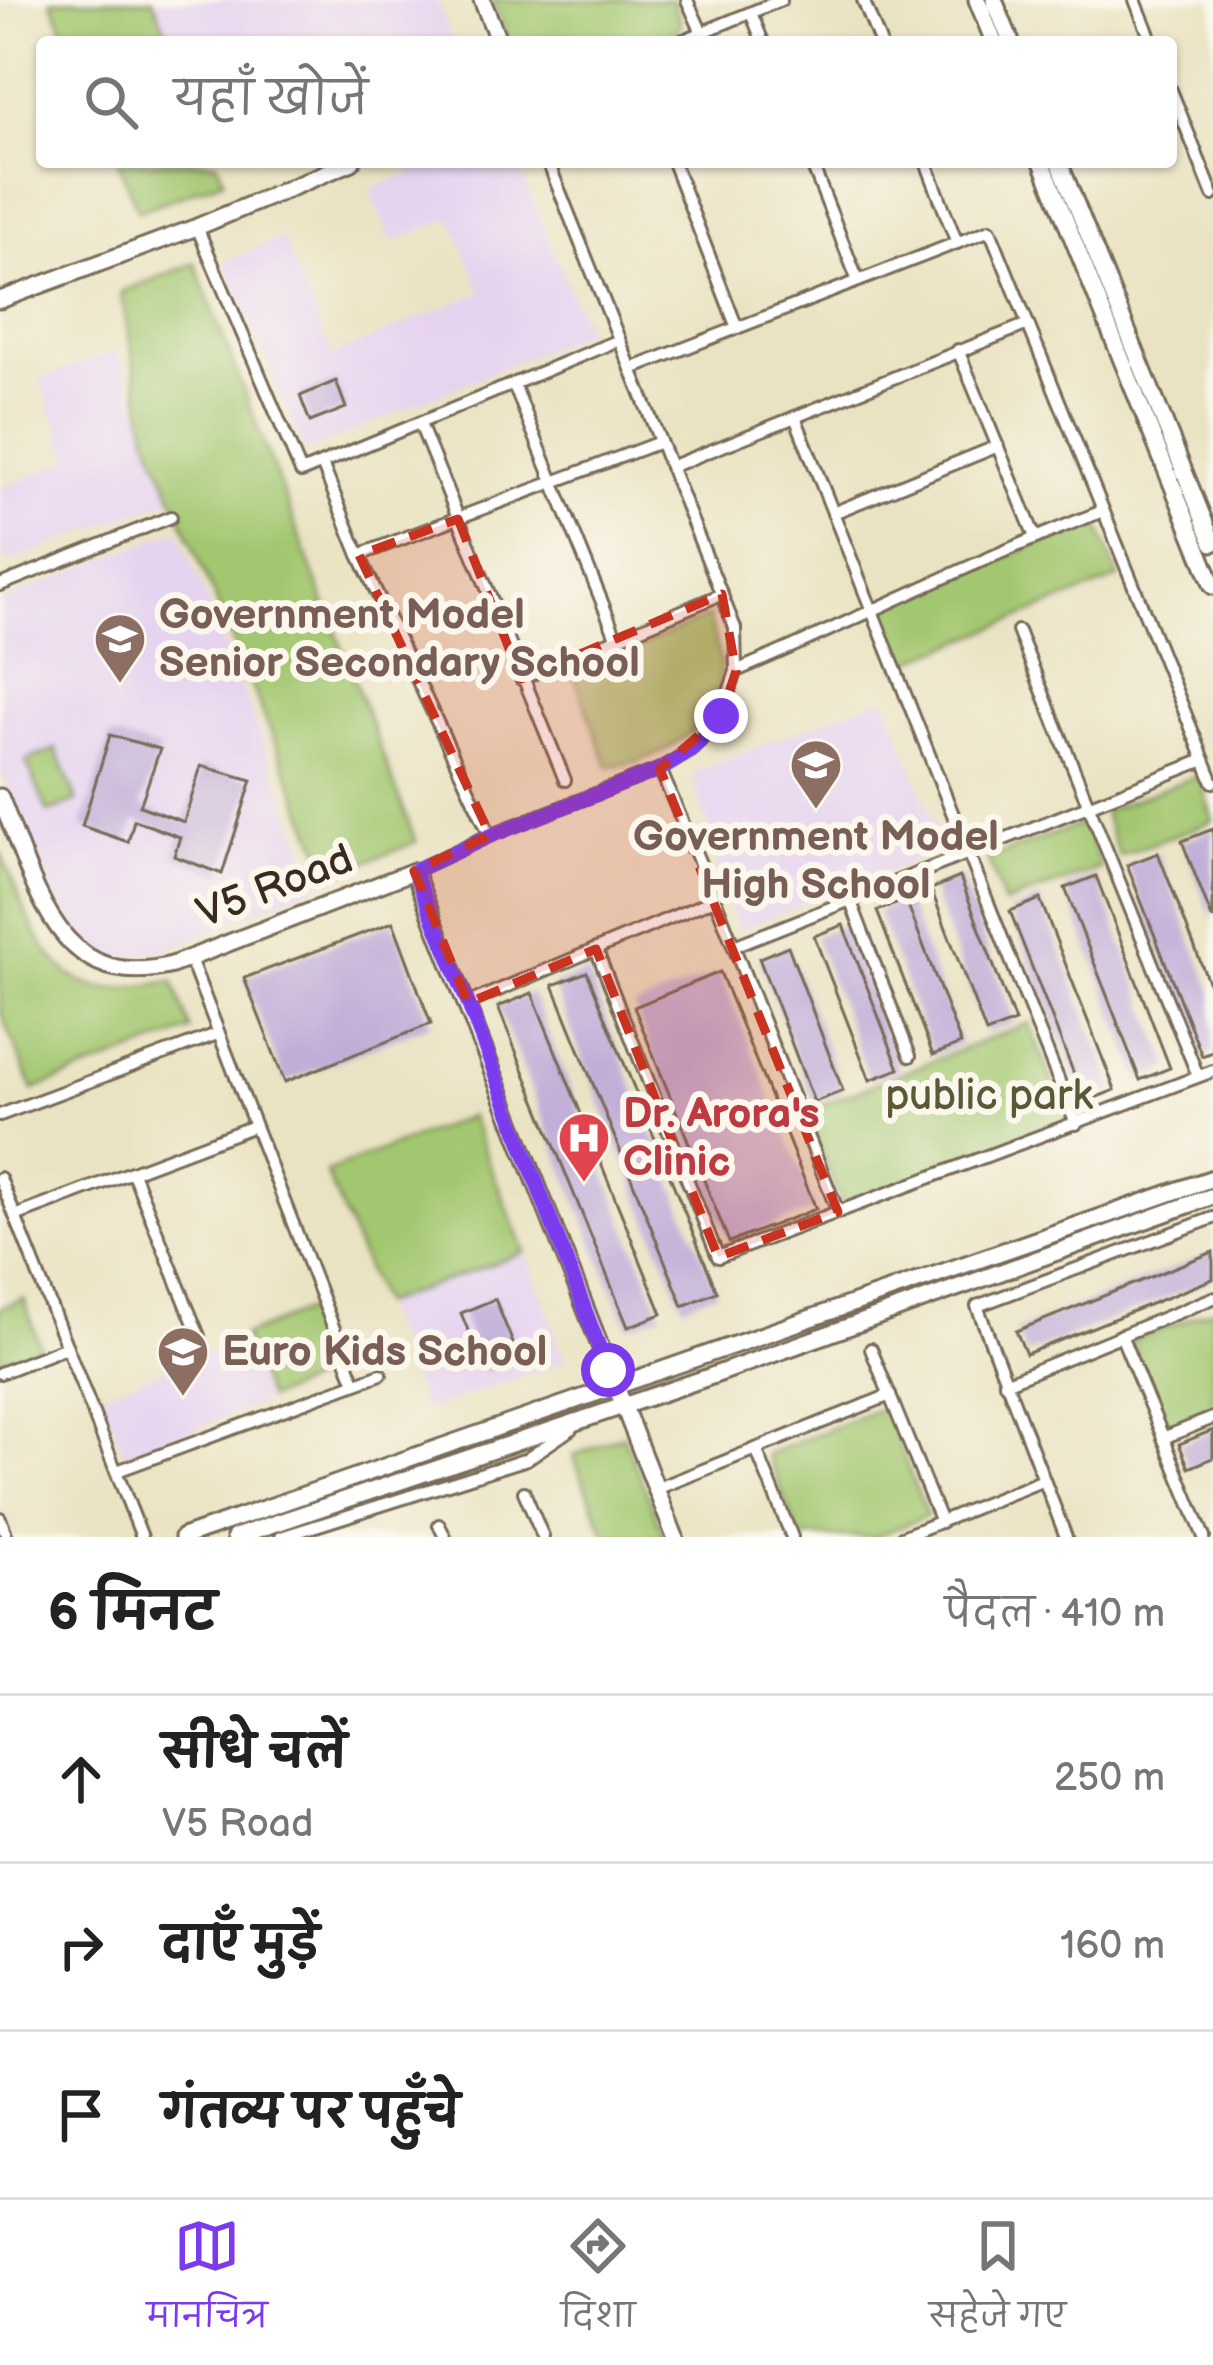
<!DOCTYPE html>
<html lang="hi">
<meta charset="utf-8">
<style>
:root{--surface:#fff;--page:#f6f6f6;--text:#222;--muted:#767676;--line:#e0e0e0;--accent:#7c3aed}
body{margin:0;font-family:"Balsamiq Sans","Playpen Sans Deva",sans-serif;background:var(--page);color:var(--text)}
.stop{position:absolute;width:36px;height:36px;margin:-27px;border:9px solid #7c3aed;border-radius:50%;background:#fff}
.stop.end{background:#7c3aed;border-color:#fff;box-shadow:0 3px 12px #0008}
.list{margin:0;padding:0;list-style:none}
h2{display:flex;justify-content:space-between;align-items:center;height:156px;margin:0;padding:0 48px;font-size:51px}
h2 small{font-size:39px;font-weight:400;color:var(--muted)}
.list li{display:grid;grid-template-columns:78px 1fr auto;gap:36px;align-items:center;box-sizing:border-box;height:168px;padding:0 48px;border-top:3px solid var(--line)}
.list b{display:block;font-size:45px;white-space:nowrap}
.list p{margin:0;font-size:39px;white-space:nowrap;color:var(--muted)}
.list em{font-size:39px;font-style:normal;color:var(--muted)}
.icon{flex:none;width:66px;height:66px;fill:none;stroke:currentColor;stroke-width:2;stroke-linecap:round;stroke-linejoin:round}
.map{position:relative;flex:none;width:1213px;height:1537px;overflow:hidden}
.search{position:absolute;background:var(--surface);box-shadow:0 3px 9px #0004;left:36px;right:36px;top:36px;height:132px;display:flex;align-items:center;gap:30px;box-sizing:border-box;padding:0 42px;border-radius:12px;color:var(--muted);font-size:45px}
.sheet{height:660px;background:var(--surface)}
nav{display:flex;justify-content:space-around;align-items:center;box-sizing:border-box;height:168px;border-top:3px solid var(--line);background:var(--surface);font-size:33px;color:var(--muted)}
nav a{display:grid;justify-items:center;gap:6px}
nav .on{color:var(--accent)}
.map>svg:first-child{display:block}
.built{fill:#e6d3f0}
.green{fill:#a3c770;stroke:#6f7847;stroke-width:3}
.building{fill:#c1aed8}
.lines{fill:none;stroke-linecap:round;stroke-linejoin:round}
.street-casing{stroke:#786b58;stroke-width:16}
.secondary-casing{stroke:#786b58;stroke-width:21}
.street{stroke:#fff;stroke-width:10}
.secondary{stroke:#fff;stroke-width:15}
.route{stroke:#7c3aed;stroke-width:15}
.marked{fill:#c8321e;fill-opacity:0.2;stroke:#c8321e;stroke-width:9;stroke-dasharray:24 15;stroke-linejoin:round}
.labels{text-anchor:middle;dominant-baseline:central;stroke-width:12;stroke-linejoin:round;paint-order:stroke}
.education-label{font-size:42px;font-weight:bold;fill:#785e54;stroke:#fbf7ec;text-anchor:start}
.street-label{font-size:42px;fill:#3b2a1e;stroke:#fbf7ec}
.park-label{font-size:42px;fill:#5a5937;stroke:#fbf7ec}
.health-label{font-size:42px;font-weight:bold;fill:#be3a42;stroke:#fbf7ec;text-anchor:start}
</style>
<div class="map">
<svg width="1213" height="1537" viewBox="0 0 1213 1537">
<rect width="100%" height="100%" fill="#fbf7ec"/>
<filter id="ink" filterUnits="userSpaceOnUse"><feTurbulence type="fractalNoise" baseFrequency=".00833" numOctaves="2"/><feDisplacementMap in="SourceGraphic" scale="24" xChannelSelector="R" yChannelSelector="G"/><feConvolveMatrix kernelMatrix="1 2 1 2 8 2 1 2 1" color-interpolation-filters="sRGB"/></filter>
<filter id="wash" filterUnits="userSpaceOnUse"><feTurbulence type="fractalNoise" baseFrequency=".004" numOctaves="4" result="noise"/><feDisplacementMap in="SourceGraphic" scale="48" xChannelSelector="R" yChannelSelector="G"/><feGaussianBlur stdDeviation="2.7" result="paint"/><feColorMatrix in="noise" values="0 0 0 0 0 0 0 0 0 0 0 0 0 0 0 0 0 1.4 0 .05"/><feComposite in="paint" operator="in"/></filter>
<g filter="url(#wash)">
<rect width="100%" height="100%" fill="#eae3c3"/>
<g class="built">
<polygon points="153,0 436,0 453,42 170,42"/>
<polygon points="436,162 516,162 587,331 304,452 224,262 282,238 332,356 482,292 451,218 392,242 370,190"/>
<polygon points="116,350 173,498 6,563 0,548 0,488 71,460 40,380"/>
<polygon points="179,529 319,884 163,951 119,958 84,943 61,916 0,769 0,602"/>
<polygon points="885,697 944,849 737,930 692,773"/>
<polygon points="525,1252 566,1361 424,1411 381,1304"/>
<polygon points="241,1339 265,1401 125,1456 101,1394"/>
</g>
<g class="green">
<polygon points="51,0 153,0 170,42 69,42"/>
<polygon points="492,0 673,0 681,25 675,32 654,42 509,42"/>
<polygon points="118,162 217,162 224,180 138,211"/>
<polygon points="195,263 416,842 331,876 147,435 121,292"/>
<polygon points="1097,521 1119,578 900,665 877,608"/>
<path d="M709,616L721,665L713,714C675,745 658,762 608,766L574,675Z"/>
<polygon points="56,749 77,801 48,812 26,761"/>
<polygon points="1199,775 1213,821 1119,856 1103,811"/>
<polygon points="1084,823 1101,868 1004,904 988,859"/>
<path d="M0,851C20,895 41,975 96,987C119,992 150,984 173,981L191,1030L33,1090L0,1010Z"/>
<polygon points="1029,1023 1069,1123 842,1205 806,1111"/>
<polygon points="470,1116 525,1252 381,1304 326,1172"/>
<polygon points="24,1299 40,1346 0,1361 0,1308"/>
<polygon points="1213,1309 1213,1408 1164,1427 1131,1341"/>
<polygon points="307,1310 329,1365 319,1378 268,1399 243,1336"/>
<polygon points="884,1407 927,1516 874,1537 800,1537 767,1454"/>
<polygon points="623,1435 665,1537 607,1537 573,1456"/>
</g>
<g id="blocks">
<g class="building">
<polygon points="336,381 346,408 310,422 300,396"/>
<polygon points="110,735 160,749 140,806 184,822 201,766 252,780 222,874 174,856 180,837 134,820 128,842 82,826"/>
<polygon points="1213,829 1213,918 1212,918 1182,841"/>
<polygon points="1158,853 1213,994 1213,1052 1202,1056 1127,865"/>
<polygon points="1096,876 1170,1068 1140,1080 1065,888"/>
<polygon points="960,877 1015,1022 986,1033 931,889"/>
<polygon points="1040,899 1115,1090 1085,1102 1010,911"/>
<polygon points="906,900 961,1044 933,1055 877,911"/>
<polygon points="393,922 431,1024 285,1082 244,978"/>
<polygon points="843,925 899,1069 870,1080 814,936"/>
<polygon points="788,946 843,1091 814,1102 759,958"/>
<polygon points="587,972 717,1292 683,1306 553,985"/>
<polygon points="720,972 816,1209 729,1242 634,1007"/>
<polygon points="532,993 662,1314 628,1327 498,1007"/>
<polygon points="1213,1252 1213,1279 1026,1354 1016,1331"/>
<polygon points="495,1299 519,1358 485,1372 461,1313"/>
<polygon points="1213,1430 1213,1458 1189,1468 1179,1444"/>
</g>
</g>
</g>
<g filter="url(#ink)">
<use href="#blocks" fill-opacity="0" stroke="#786b58" stroke-width="3"/>
<g class="lines">
<g class="street-casing">
<g id="street">
<polyline points="687,0 702,33"/>
<polyline points="863,0 880,42"/>
<polyline points="1135,0 1152,42"/>
<polyline points="751,13 763,42"/>
<polyline points="679,42 781,0"/>
<polyline points="1171,90 1213,195"/>
<polyline points="673,162 737,328"/>
<polyline points="811,162 858,281"/>
<polyline points="926,162 957,243"/>
<polyline points="197,227 301,472 619,340"/>
<polyline points="958,350 1035,537"/>
<polyline points="631,369 990,230 1213,782"/>
<polyline points="514,385 617,639"/>
<polyline points="795,417 1076,1124"/>
<polyline points="420,424 565,780"/>
<polyline points="322,464 359,555 490,835"/>
<polyline points="670,467 1028,324"/>
<polyline points="833,513 998,446"/>
<polyline points="359,555 660,442"/>
<polyline points="0,585 171,517"/>
<polyline points="1018,631 1198,1076"/>
<path d="M736,671C859,619 979,558 1103,511"/>
<polyline points="521,679 722,594"/>
<polyline points="660,769 715,899 838,1212"/>
<polyline points="414,871 490,835 660,769 692,750 721,716 736,671 735,628 548,162"/>
<polyline points="851,902 910,1056"/>
<polyline points="734,946 1204,760"/>
<polyline points="596,949 718,1257 1213,1071"/>
<polyline points="190,959 355,1383"/>
<polyline points="468,1003 715,899"/>
<polyline points="0,1115 217,1034"/>
<polyline points="133,1173 199,1336"/>
<polyline points="0,1178 142,1537"/>
<polyline points="15,1216 254,1126"/>
<polyline points="1121,1335 1204,1537"/>
<polyline points="871,1349 941,1522"/>
<polyline points="0,1373 67,1347"/>
<polyline points="1005,1383 1213,1298"/>
<polyline points="1163,1438 1213,1418"/>
<polyline points="756,1449 792,1537"/>
<polyline points="117,1471 381,1374"/>
<polyline points="656,1489 890,1395"/>
<polyline points="524,1492 543,1537"/>
<polyline points="0,1518 7,1537"/>
<polyline points="439,1525 445,1537"/>
<polyline points="281,1537 527,1459 571,1429"/>
<polyline points="902,1537 1044,1480"/>
<polyline points="1066,1537 977,1306 1213,1218"/>
</g>
</g>
<g class="secondary-casing">
<g id="secondary">
<polyline points="482,0 499,42"/>
<polyline points="977,0 994,42"/>
<polyline points="994,0 1011,42"/>
<polyline points="1042,162 1213,586"/>
<polyline points="1059,162 1213,543"/>
<polyline points="0,300 197,227 352,162"/>
<path d="M0,797C35,880 55,995 172,965L414,871L675,1537"/>
<polyline points="183,1537 1213,1178"/>
<polyline points="235,1537 706,1378 1213,1196"/>
</g>
</g>
<use href="#street" class="street"/>
<use href="#secondary" class="secondary"/>
</g>
</g>
<g class="lines" filter="url(#ink)">
<polyline class="route" points="608,1370 468,1003 414,871 490,836 659,770 692,750 721,716"/>
</g>
<path class="marked" d="M458,519L521,679L722,594L736,671L721,716L660,769L838,1212L718,1257L596,949L468,1003L414,871L490,835L359,555Z"/>
<defs>
<g id="school-pin" transform="scale(2.7)"><path d="M0 17L-7.5 6A9.5 9.5 0 1 1 7.5 6Z" fill="#8d6e63" stroke="#fbf7ec"/><path d="M0-5L7-2L0 1L-7-2ZM-4 1L0 2.5L4 1V4Q0 6-4 4Z" fill="#fff"/></g>
<g id="hospital-pin" transform="scale(2.7)"><path d="M0 17L-7.5 6A9.5 9.5 0 1 1 7.5 6Z" fill="#e0444e" stroke="#fbf7ec"/><path d="M-5-5h3v3.5h4V-5h3V5h-3V1.5h-4V5h-3Z" fill="#fff"/></g>
</defs>
<g fill-rule="evenodd">
<use href="#school-pin" x="120" y="639"/>
<use href="#school-pin" x="816" y="765"/>
<use href="#hospital-pin" x="584" y="1138"/>
<use href="#school-pin" x="183" y="1352"/>
</g>
<g class="labels">
<g class="education-label">
<text x="159" y="615">Government Model<tspan x="159" dy="48">Senior Secondary School</tspan></text>
<text x="816" y="837" text-anchor="middle">Government Model<tspan x="816" dy="48">High School</tspan></text>
<text x="222" y="1352">Euro Kids School</text>
</g>
<g class="street-label">
<text transform="translate(275 887) rotate(-21)">V5 Road</text>
</g>
<g class="park-label">
<text x="989" y="1096">public park</text>
</g>
<g class="health-label">
<text x="623" y="1114">Dr. Arora's<tspan x="623" dy="48">Clinic</tspan></text>
</g>
</g>
</svg>
<div class="stop" style="left:608px;top:1370px"></div>
<div class="stop end" style="left:721px;top:716px"></div>
<div class="search"><svg class="icon" aria-label="search" viewBox="0 0 24 24"><circle cx="10" cy="10" r="6"/><path d="M15 15l6 6"/></svg>यहाँ खोजें</div>
</div>
<section class="sheet">
<h2>6 मिनट<small>पैदल · 410 m</small></h2>
<ul class="list">
<li><svg class="icon" aria-label="ahead" viewBox="0 0 24 24"><path d="M12 20V5M6 11l6-6 6 6"/></svg><div><b>सीधे चलें</b><p>V5 Road</p></div><em>250 m</em></li>
<li><svg class="icon" aria-label="right" viewBox="0 0 24 24"><path d="M7 20v-9h11M14 6l5 5-5 5"/></svg><div><b>दाएँ मुड़ें</b></div><em>160 m</em></li>
<li><svg class="icon" aria-label="arrive" viewBox="0 0 24 24"><path d="M6 21V4h12l-3 4 3 4H6"/></svg><div><b>गंतव्य पर पहुँचे</b></div></li>
</ul>
</section>
<nav>
<a class="on"><svg class="icon" aria-label="map" viewBox="0 0 24 24"><path d="M3 6l6-2 6 2 6-2v14l-6 2-6-2-6 2zM9 4v14M15 6v14"/></svg>मानचित्र</a>
<a><svg class="icon" aria-label="directions" viewBox="0 0 24 24"><path d="M12 3l9 9-9 9-9-9zM9 14v-3h6M13 9l2 2-2 2"/></svg>दिशा</a>
<a><svg class="icon" aria-label="saved" viewBox="0 0 24 24"><path d="M7 4h10v16l-5-4-5 4z"/></svg>सहेजे गए</a>
</nav>
